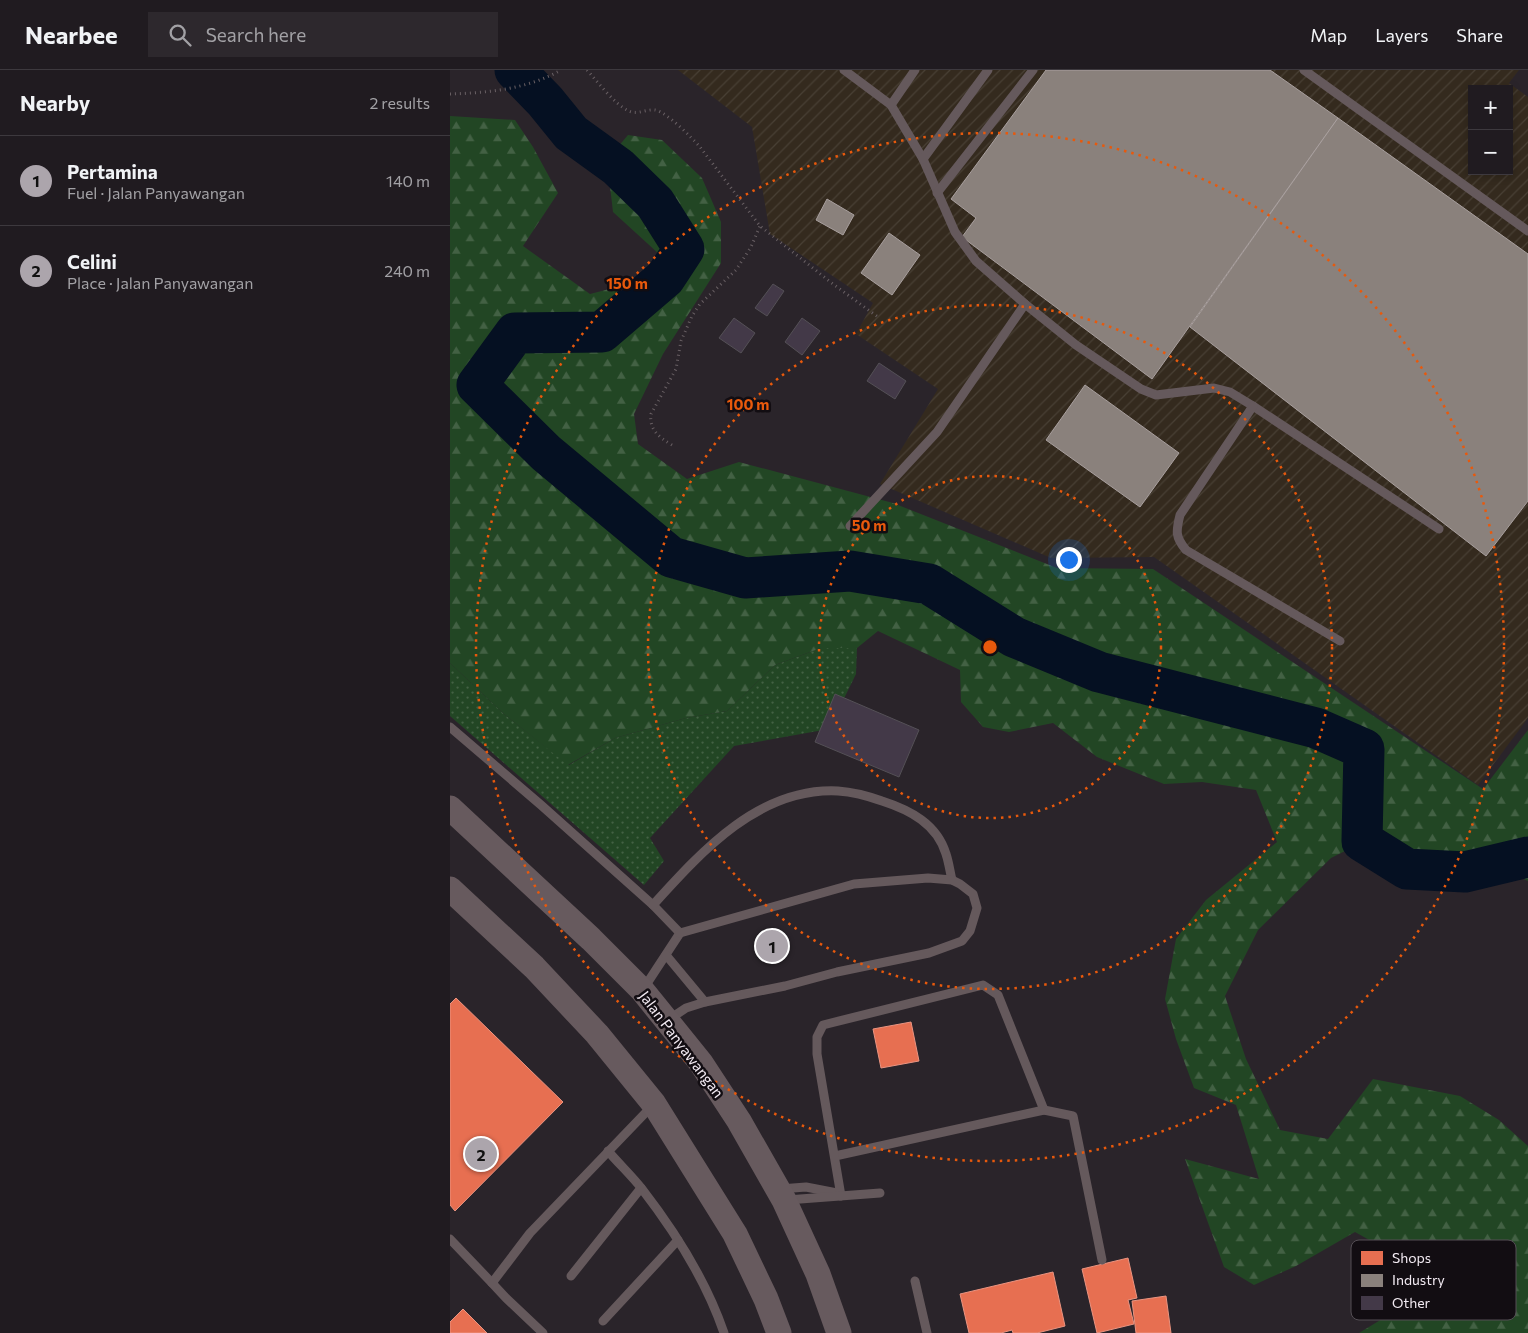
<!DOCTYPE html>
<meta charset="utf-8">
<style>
:root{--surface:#201b20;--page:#2d282d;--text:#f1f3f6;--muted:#a2a1a5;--line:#3d393e;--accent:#aca5ac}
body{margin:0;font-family:Commissioner,sans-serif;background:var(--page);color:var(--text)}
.controls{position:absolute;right:15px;top:15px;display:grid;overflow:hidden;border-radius:0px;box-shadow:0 2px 8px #0003}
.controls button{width:45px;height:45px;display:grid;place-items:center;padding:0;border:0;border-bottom:1px solid var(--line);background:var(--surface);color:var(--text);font:25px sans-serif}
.you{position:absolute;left:618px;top:489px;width:18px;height:18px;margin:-12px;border:4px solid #fff;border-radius:50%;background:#1a73e8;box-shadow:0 0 0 8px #1a73e833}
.badge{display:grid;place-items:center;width:32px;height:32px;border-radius:50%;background:var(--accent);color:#111;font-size:16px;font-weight:700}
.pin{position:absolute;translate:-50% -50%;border:2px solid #fff;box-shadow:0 1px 5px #0006}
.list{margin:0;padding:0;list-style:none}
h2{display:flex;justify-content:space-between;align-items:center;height:65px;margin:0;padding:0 20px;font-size:21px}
h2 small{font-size:16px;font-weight:400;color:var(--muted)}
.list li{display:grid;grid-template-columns:32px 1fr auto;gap:15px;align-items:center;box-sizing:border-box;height:90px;padding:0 20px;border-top:1px solid var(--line)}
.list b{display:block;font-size:19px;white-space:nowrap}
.list p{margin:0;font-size:16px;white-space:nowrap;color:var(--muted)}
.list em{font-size:16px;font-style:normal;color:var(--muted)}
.icon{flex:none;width:28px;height:28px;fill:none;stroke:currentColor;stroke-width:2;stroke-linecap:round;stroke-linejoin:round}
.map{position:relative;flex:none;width:1078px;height:1263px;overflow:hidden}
header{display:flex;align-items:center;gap:30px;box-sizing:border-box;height:70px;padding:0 25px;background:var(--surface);border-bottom:1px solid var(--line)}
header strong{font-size:24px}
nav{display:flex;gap:28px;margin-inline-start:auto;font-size:18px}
.search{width:350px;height:45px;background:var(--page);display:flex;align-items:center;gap:12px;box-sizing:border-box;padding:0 18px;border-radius:0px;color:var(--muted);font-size:19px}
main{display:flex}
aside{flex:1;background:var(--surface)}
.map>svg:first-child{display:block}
.industrial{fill:url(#industrial-furrows);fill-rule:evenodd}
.grass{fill:url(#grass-dots)}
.forest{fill:url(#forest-firs)}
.shops{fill:#e76f51;stroke:#ea9481}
.industry{fill:#8a817c;stroke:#a9a09f}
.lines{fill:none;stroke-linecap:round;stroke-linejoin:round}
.river{stroke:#051022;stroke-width:41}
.building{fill:#433948;stroke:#545056}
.path{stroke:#696064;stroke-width:3;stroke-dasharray:1 4;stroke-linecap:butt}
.lane{stroke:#65595c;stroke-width:9}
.secondary{stroke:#675a5e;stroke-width:25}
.ring{fill:none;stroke:#e8590c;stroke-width:2.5;stroke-dasharray:2.5 5}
.labels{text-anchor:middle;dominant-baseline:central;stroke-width:5;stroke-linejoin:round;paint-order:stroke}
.street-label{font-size:15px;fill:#f2eaf2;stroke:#120d12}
.key{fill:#120d12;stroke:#554f55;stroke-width:1}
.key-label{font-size:14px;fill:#f2eaf2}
.centre{fill:#e8590c;stroke:#120d12;stroke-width:2.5}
.ring-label{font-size:15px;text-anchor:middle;font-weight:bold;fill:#e8590c;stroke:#120d12;stroke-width:5;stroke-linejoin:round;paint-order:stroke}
</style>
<header>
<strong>Nearbee</strong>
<div class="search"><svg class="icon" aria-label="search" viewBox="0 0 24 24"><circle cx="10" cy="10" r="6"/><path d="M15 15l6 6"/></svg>Search here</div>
<nav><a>Map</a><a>Layers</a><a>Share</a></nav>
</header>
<main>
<aside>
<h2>Nearby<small>2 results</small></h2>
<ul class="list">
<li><span class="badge">1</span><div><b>Pertamina</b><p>Fuel · Jalan Panyawangan</p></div><em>140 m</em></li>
<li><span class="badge">2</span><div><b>Celini</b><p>Place · Jalan Panyawangan</p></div><em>240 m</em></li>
</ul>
</aside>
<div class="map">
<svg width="1078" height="1263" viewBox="0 0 1078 1263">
<defs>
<pattern id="industrial-furrows" width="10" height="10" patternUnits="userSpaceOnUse" patternTransform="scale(1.25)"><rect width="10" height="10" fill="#342a1e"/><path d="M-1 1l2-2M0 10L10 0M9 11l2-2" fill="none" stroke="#483f34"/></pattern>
<pattern id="grass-dots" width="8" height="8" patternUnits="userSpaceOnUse" patternTransform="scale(1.25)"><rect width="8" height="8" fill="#224624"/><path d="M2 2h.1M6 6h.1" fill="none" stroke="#436144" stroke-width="1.8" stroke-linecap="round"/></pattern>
<pattern id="forest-firs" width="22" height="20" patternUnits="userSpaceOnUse" patternTransform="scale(1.25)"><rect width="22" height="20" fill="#224624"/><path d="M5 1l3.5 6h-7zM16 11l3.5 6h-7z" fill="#436144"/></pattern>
</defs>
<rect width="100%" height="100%" fill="#2a242a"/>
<path class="industrial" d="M228,0H1069L1059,13L1078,27V648L1028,715L704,487L601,488L430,414L488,319L406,264L423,233L320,164L302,57ZM1022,19H1059V101H1022Z"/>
<polygon class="grass" points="371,578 407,578 406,604 379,659 284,676 200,768 214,791 194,815 0,646 0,593 54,644 119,695 165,668 236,648 277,641 325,595"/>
<polygon class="forest" points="0,46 65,50 83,77 108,123 73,176 140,224 198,209 209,184 163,142 157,90 178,65 212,70 252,108 271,152 271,193 213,284 184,344 188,374 237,409 289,392 443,433 607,498 703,499 1033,719 1078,660 1078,811 1069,807 1002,819 948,790 925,766 881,788 808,860 775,926 796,989 830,1060 878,1069 923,1009 1010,1026 1049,1050 1078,1076 1078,1263 909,1263 955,1235 939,1181 905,1162 846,1196 804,1215 774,1197 735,1089 809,1109 786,1035 744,1018 726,969 715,929 726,869 756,830 827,772 806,720 752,712 714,714 647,687 603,653 559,662 533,657 511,632 510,600 428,561 407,578 371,578 325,595 277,641 236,648 165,668 118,695 54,644 0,593"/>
<g class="shops">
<polygon points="6,928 113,1032 5,1141 0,1135 0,934"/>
<polygon points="461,952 469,991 431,998 423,959"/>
<polygon points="678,1188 687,1228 678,1230 684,1254 647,1263 632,1199"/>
<polygon points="603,1202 615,1256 587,1263 563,1263 562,1260 551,1263 519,1263 510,1224"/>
<polygon points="716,1226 721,1263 686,1263 682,1231"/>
<polygon points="13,1239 37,1263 0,1263 0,1252"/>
</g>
<g class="industry">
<polygon points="596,0 820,0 888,48 702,309 512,167 526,148 501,129"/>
<polygon points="888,48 1078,184 1078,431 1036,486 740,257"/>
<polygon points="377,129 404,145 393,165 366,150"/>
<polygon points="439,163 470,185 442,225 411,203"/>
<polygon points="635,315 729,383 690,437 596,370"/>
</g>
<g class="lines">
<polyline class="river" points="65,0 95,31 121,63 168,97 205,133 234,179 215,208 152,262 65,263 27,315 96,383 221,487 295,508 400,501 479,514 564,567 649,602 866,658 914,679 912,771 957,799 1015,802 1078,787"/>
</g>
<g class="building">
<polygon points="323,214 334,221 317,246 305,238"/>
<polygon points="284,248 305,263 291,283 269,268"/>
<polygon points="352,248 370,261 352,285 335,272"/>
<polygon points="429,293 456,311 445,329 417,311"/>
<polygon points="385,624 469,660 449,707 365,672"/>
</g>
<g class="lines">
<g class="path">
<path d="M137,0C147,11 165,35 179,41C188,45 196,39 205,40C217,42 242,68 250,77L310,156L383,214L428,247"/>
<path d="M0,24C37,23 78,19 111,0"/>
<path d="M222,375C209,367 199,360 201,344L226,299L231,271L242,246L250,234L286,200L301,177L310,156"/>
</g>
<g class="lane">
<polyline points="394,0 441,35 473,89 505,162 526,191 575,234 626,275 691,319 706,325 764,318 780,322 803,336 989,459"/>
<polyline points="854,0 1078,161"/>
<polyline points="441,35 465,0"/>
<polyline points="473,89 538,0"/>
<polyline points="487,123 583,0"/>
<path d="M803,336L730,445C726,461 725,467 736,480L890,571"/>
<polyline points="400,456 487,362 575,234"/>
<polyline points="0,657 91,735 203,835 230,863 194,918"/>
<path d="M203,835C251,782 309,717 388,721C403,722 418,726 432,731C460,740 487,754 496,784C499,793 500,802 502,810"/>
<polyline points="216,885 255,932"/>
<polyline points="218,950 236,938 255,932 335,916 387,902 479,883 512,871 520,861 527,838 523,824 510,814 502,810 478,808 404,814 230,863"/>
<path d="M158,1081C169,1094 182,1106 192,1119C226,1163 256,1210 274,1263"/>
<polyline points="385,1086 594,1040"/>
<polyline points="330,1119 356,1117 387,1123"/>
<polyline points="391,1126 367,984 367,967 373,955 533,915 548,925 594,1040 623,1046 652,1190"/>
<polyline points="337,1130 430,1123"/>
<polyline points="0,1169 42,1213"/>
<polyline points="121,1206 191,1118"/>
<polyline points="465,1211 477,1263"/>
<polyline points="153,1251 228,1170"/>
<polyline points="93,1263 56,1228 42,1213 80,1163 202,1036"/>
</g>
<g class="secondary">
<polyline points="0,738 141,869 192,920 251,993 289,1051 334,1130 368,1204 389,1263"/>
<polyline points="0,819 84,897 147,964 204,1034 285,1164 316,1229 329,1263"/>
</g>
</g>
<g class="ring">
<circle cx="540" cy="577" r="171"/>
<circle cx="540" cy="577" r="342"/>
<circle cx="540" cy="577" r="514"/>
</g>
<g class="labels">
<g class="street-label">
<text transform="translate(232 974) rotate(53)">Jalan Panyawangan</text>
</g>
</g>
<rect x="901" y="1170" width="165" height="80" rx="8" class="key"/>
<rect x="911" y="1181" width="22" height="14" fill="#e76f51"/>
<rect x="911" y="1204" width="22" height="13" fill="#8a817c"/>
<rect x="911" y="1226" width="22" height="14" fill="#433948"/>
<g class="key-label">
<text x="942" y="1193">Shops</text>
<text x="942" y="1215">Industry</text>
<text x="942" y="1238">Other</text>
</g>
<circle cx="540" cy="577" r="8" class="centre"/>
<g class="ring-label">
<text x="177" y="219">150 m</text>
<text x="298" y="340">100 m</text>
<text x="419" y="461">50 m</text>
</g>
</svg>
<div class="controls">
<button>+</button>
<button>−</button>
</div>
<div class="you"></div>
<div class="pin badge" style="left:322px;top:876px">1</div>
<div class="pin badge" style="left:31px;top:1084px">2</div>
</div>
</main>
